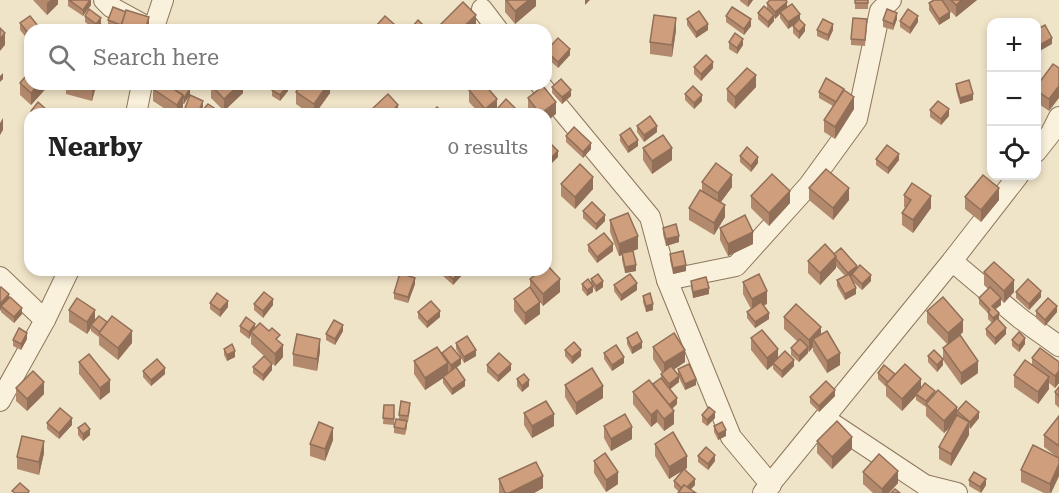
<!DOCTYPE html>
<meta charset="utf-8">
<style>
:root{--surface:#fff;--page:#f2f2f2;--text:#222;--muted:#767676;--line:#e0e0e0}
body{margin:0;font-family:"Roboto Serif",serif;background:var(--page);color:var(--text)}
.controls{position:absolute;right:18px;top:18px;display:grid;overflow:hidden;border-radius:12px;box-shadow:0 3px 9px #0003}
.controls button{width:54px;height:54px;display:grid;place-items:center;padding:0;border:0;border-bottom:2px solid var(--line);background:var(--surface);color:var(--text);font:30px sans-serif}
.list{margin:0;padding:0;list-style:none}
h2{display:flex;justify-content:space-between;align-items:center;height:78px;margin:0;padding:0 24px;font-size:26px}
h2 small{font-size:20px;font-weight:400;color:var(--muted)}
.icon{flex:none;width:33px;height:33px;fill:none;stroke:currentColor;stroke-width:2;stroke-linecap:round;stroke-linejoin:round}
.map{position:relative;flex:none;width:1059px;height:493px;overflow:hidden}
.search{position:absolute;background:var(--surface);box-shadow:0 3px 9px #0003;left:24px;top:24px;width:528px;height:66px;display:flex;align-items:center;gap:15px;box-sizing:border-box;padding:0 21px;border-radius:18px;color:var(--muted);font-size:22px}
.panel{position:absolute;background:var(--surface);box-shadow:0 3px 9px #0003;left:24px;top:108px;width:528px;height:168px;border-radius:18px}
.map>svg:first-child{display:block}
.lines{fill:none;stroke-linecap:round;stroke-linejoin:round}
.minor-casing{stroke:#8d765c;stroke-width:22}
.minor{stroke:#faf1dc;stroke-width:20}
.wall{fill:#b2896c}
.shaded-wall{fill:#916f58}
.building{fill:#cf9f7d;stroke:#916f58;stroke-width:1.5}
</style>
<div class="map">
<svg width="1059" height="493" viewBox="0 0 1059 493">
<rect width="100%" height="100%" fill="#f0e4c8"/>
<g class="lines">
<g class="minor-casing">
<g id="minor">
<polyline points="104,0 111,7 153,30"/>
<polyline points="482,9 498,30"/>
<polyline points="153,30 163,0"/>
<polyline points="540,84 650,217 667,280 731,437 771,485"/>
<polyline points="136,114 142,84"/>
<polyline points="1036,152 1051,133 1059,117"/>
<polyline points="952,261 1021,319 1059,346"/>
<polyline points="0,277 45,320"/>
<polyline points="667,280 736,266 809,185 857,119 880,11 891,0"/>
<polyline points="0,401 45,320 69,270"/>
<polyline points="830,422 925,485 957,493"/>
<polyline points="763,493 952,261 1018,176"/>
</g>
</g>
<use href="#minor" class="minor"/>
</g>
<g class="wall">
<polygon points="33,0 58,0 58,4 47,15"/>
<polygon points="68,0 91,0 91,5 83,16 68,6"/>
<polygon points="505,0 536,0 536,6 515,24 505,12"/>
<polygon points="740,0 753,0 748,7 740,1"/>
<rect x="855" y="0" width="13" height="9"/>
<polygon points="943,0 977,0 956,17 945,5 950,18 939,25 929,10 929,3 943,2"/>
<polygon points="767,3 787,7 800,20 805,31 799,39 793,33 793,26 794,24 788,29 780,18 780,14 775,19 774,17 774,21 768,28 758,19 758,13 767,9"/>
<polygon points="85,16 101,24 96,30 85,22"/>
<polygon points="726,16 751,26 744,35 726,22"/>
<polygon points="687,19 708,30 696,38 687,25"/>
<polygon points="897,19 893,30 883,27 883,20"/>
<polygon points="108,20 149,30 118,30 108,26"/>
<polygon points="900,21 918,22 910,34 900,27"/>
<polygon points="20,23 39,30 29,41 20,30"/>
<polygon points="867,26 865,46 851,45 851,39"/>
<polygon points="676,30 672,57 650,54 650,42"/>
<polygon points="817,30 833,30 828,41 817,36"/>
<polygon points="729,42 743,45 737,54 729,49"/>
<polygon points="546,51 570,55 558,68 546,57"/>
<polygon points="694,67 713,68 701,81 694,74"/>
<polygon points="1059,68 1049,111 1036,102 1036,87"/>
<polygon points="20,83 50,84 31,105 20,95"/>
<polygon points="66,84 96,84 92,101 66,94"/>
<polygon points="243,84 243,93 224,111 211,98 211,85"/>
<polygon points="330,84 330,93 315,114 310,114 296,104 296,92"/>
<polygon points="476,84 487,84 485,86 497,111 493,114 480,114 469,102 469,90"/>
<polygon points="956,84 973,100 960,104 956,90"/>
<polygon points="552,87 571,96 562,104 552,93"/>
<polygon points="756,87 735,109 727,101 727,89"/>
<polygon points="153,89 190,89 184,104 183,104 183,107 179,114 173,114 153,101"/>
<polygon points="272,90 288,91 280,101 272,96"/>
<polygon points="844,90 854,109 835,139 824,132 824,120 833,106 819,98 819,92"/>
<polygon points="685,94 702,101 694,109 685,100"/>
<polygon points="528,98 556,114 531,114 528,110"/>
<polygon points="203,107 200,114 185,114 185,108"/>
<polygon points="498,108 521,114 498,114"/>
<polygon points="930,110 949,116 941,125 930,117"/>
<polygon points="637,126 657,132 644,142 637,132"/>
<polygon points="620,135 638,146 628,153 620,141"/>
<polygon points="566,136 591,149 583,158 566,142"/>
<polygon points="643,148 672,160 652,174 643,160"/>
<polygon points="740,156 758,163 751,172 740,162"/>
<polygon points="876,159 899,160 888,174 876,165"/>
<polygon points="702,182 732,187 720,203 725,217 714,235 689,220 689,208 702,192"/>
<polygon points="561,184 593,189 575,209 561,196"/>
<polygon points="809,188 849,200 833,220 809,200"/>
<polygon points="904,195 931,208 913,233 902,225 902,213 906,208 904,207"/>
<polygon points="751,196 790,203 769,226 751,208"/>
<polygon points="965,197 999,200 981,222 965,209"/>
<polygon points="583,211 605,221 596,230 583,218"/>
<polygon points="610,220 638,249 630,252 636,271 625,273 622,260 622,255 619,256 610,232"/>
<polygon points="663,228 679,242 666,246 663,234"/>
<polygon points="720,228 753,244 728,256 720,240"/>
<polygon points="588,245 613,251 597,263 588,251"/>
<polygon points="670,254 686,271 673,274 670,260"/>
<polygon points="834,254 857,269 871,281 862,290 852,281 856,294 845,300 837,286 837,280 845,276 836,266 836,268 820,285 808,273 808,261"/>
<polygon points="442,270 463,270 463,274 453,285 442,275"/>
<polygon points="984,272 1014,292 1004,303 1001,300 1001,305 995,309 998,320 1006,334 995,345 986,335 986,329 992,323 988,319 988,313 979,304 979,298 988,289 984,285"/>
<polygon points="530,279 560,292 543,306 540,302 540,314 525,325 514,311 514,299 530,288"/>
<polygon points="591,279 603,287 596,292 593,287 593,292 587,296 582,290 582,284 591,284"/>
<polygon points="691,281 709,294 693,298 691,287"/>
<polygon points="743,282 767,304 763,305 769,319 755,328 747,318 747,312 751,309 743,294"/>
<polygon points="415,284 408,303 394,299 394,293"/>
<polygon points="614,285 637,290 621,301 614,291"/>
<polygon points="0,288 22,314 14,323 1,312 1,309 0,311"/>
<polygon points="1016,292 1041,297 1029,310 1016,298"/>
<polygon points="643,296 653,310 646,312 643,302"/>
<polygon points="210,303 228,307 220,317 210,309"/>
<polygon points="254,304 273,305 263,318 254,310"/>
<polygon points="69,310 95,320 132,343 118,360 99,345 99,337 91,331 91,328 87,334 69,322"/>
<polygon points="927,311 963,332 959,336 978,373 961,385 943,360 943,365 937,372 928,362 928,356 943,359 943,348 947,344 927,323"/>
<polygon points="1036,311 1057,312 1045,326 1036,318"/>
<polygon points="418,312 440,317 427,328 418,318"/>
<polygon points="784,317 821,334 840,365 827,373 813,351 813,347 809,352 808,351 808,353 799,362 791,355 791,348 798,342 784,329"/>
<polygon points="240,326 255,328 280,342 283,357 275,366 251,344 251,335 249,339 240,332"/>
<polygon points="343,331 335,345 326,340 326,334"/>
<polygon points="627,338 642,348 632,354 627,344"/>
<polygon points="751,338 778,359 794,366 782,378 773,369 773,365 767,370 751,350"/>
<polygon points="27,339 21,350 13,346 13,340"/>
<polygon points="1012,340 1025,344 1019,352 1012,346"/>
<polygon points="456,343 476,356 464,363 456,349"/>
<polygon points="653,347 685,362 673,370 678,375 678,369 696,385 685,390 679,378 679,382 670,389 677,404 672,409 674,424 664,431 657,422 651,427 633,404 633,392 653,384 661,378 661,374 662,373 653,359"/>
<polygon points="224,349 235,357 227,361 224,355"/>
<polygon points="565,350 581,356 572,364 565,356"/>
<polygon points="320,351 317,371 293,366 293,354"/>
<polygon points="442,353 461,364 456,368 465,386 452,395 443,383 443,378 425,390 414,374 414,361"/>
<polygon points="604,353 624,363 612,371 604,359"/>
<polygon points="1032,358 1059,362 1059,383 1055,388 1049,383 1049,389 1038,404 1014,387 1014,375 1032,365"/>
<polygon points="79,362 110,392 100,400 79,374"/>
<polygon points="487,365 511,370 498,382 487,372"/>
<polygon points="253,367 272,370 263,381 253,373"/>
<polygon points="143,371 165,374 151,386 143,377"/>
<polygon points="878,373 895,375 935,394 957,416 957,411 979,418 970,429 969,427 969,435 951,466 939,459 939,447 950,427 944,433 926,416 926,407 916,400 916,396 902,411 886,396 886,387 878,379"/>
<polygon points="517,379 529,386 522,392 517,386"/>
<polygon points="565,385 603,398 576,415 565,397"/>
<polygon points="1059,387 1059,408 1055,404 1055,392"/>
<polygon points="16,388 44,394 27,411 16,401"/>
<polygon points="835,396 819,412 810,403 810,397"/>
<polygon points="384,405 394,405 394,425 383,424"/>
<polygon points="410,409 408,422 407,422 407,428 405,435 394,433 394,427 399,419 399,415"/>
<polygon points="524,413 554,426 532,438 524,425"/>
<polygon points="702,415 715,418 707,426 702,422"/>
<polygon points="1059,416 1059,476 1051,493 1044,493 1021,482 1021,470 1057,457 1044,447 1044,435"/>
<polygon points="47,423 72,425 59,439 47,429"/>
<polygon points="604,426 632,439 611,451 604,438"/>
<polygon points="714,426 726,436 718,440 714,432"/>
<polygon points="78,428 90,435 83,441 78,435"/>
<polygon points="333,440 325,461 310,456 310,444"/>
<polygon points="817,441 852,449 832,469 817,453"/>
<polygon points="655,444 687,468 685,469 695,485 691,489 679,492 674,487 674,481 683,470 669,479 655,456"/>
<polygon points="44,453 39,475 17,469 17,457"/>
<polygon points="698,456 715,461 708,470 698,462"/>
<polygon points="594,461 618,484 606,492 594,473"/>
<polygon points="863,472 898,483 889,493 873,493 863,484"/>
<polygon points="499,479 543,488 534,493 499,493"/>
<polygon points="969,480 986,485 981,493 969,486"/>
</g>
<g class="shaded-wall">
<polygon points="50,0 58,0 58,4 47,15 47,3"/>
<polygon points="90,0 91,0 91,5 83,16 83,10"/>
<polygon points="529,0 536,0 536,6 515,24 515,11"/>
<polygon points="585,0 590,0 585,5"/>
<polygon points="749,0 753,0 748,7 748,1"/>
<polygon points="962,0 977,0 956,17 956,5"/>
<polygon points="787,2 787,8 780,12 780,14 775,19 775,12"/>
<polygon points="950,12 950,18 939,25 939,19"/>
<polygon points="897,13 897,19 893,30 893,24"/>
<polygon points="800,14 800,21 788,29 788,22"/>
<polygon points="476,15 476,27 473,30 460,30"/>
<polygon points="774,15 774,21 768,28 768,22"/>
<polygon points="918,16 918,22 910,34 910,28"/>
<polygon points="149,17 149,29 145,30"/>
<polygon points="101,18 101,24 96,30 96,24"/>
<polygon points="676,18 676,30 672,57 672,45"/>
<polygon points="751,19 751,26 744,35 744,29"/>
<polygon points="394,24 394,30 389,30"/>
<polygon points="708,24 708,30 696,38 696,32"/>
<polygon points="833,24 833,30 828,41 828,35"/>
<polygon points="805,25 805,31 799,39 799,32"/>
<polygon points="5,33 5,45 0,51 0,39"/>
<polygon points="1052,38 1052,44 1038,52 1038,46"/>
<polygon points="743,39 743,45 737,54 737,48"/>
<polygon points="570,49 570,55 558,68 558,62"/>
<polygon points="713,62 713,68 701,81 701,74"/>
<polygon points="3,73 3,79 0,82 0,76"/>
<polygon points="756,75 756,87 735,109 735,97"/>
<polygon points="39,84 50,84 31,105 31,93"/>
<polygon points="93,84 96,84 96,87 92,101 92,89"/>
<polygon points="240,84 243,84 243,93 224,111 224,99"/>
<polygon points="287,84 289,84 288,85 288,91 280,101 280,95"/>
<polygon points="328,84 330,84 330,93 315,114 314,114 314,104"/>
<polygon points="1059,86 1059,98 1049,111 1049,99"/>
<polygon points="190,89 190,95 184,104 184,98"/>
<polygon points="571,90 571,96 562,104 562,97"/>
<polygon points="973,94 973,100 960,104 960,98"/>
<polygon points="183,95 183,107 179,114 177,114 177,105"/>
<polygon points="702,95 702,101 694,109 694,103"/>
<polygon points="854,97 854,109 835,139 835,127"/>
<polygon points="497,99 497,111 493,114 485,114 485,109"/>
<polygon points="203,101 203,107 200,114 198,114"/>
<polygon points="556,102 556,114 546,122 546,114 541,114"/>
<polygon points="398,105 398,114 389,114"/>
<polygon points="949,109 949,116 941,125 941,119"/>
<polygon points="3,118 3,130 0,135 0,123"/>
<polygon points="657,126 657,132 644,142 644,135"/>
<polygon points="638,140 638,146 628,153 628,147"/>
<polygon points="591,143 591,149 583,158 583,152"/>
<polygon points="672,148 672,160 652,174 652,161"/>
<polygon points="558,151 558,157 547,168 547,162"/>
<polygon points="899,154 899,160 888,174 888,168"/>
<polygon points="758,157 758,163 751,172 751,166"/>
<polygon points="732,175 732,187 718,206 718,193"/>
<polygon points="593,177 593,189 575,209 575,197"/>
<polygon points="849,188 849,200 833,220 833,208"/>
<polygon points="999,188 999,200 981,222 981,210"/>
<polygon points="790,191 790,203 769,226 769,213"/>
<polygon points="931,196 931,208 913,233 913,220"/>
<polygon points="725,205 725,217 714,235 714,223"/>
<polygon points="605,215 605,221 596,230 596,224"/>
<polygon points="753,232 753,244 728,256 728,244"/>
<polygon points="638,236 638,249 619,256 619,244"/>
<polygon points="679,236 679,242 666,246 666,239"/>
<polygon points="613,244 613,251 597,263 597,257"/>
<polygon points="836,256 836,268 820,285 820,273"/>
<polygon points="636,265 636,271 625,273 625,267"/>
<polygon points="686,265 686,271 673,274 673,268"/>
<polygon points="857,266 857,272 852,274 852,276 848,279 848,273"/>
<polygon points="462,270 463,270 463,274 453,285 453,279"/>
<polygon points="871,275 871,281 862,290 862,284"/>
<polygon points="415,278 415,284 408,303 408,297"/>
<polygon points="560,279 560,292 543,306 543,294"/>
<polygon points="1014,280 1014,292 1004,303 1004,291"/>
<polygon points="603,281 603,287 596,292 596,286"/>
<polygon points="637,283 637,290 621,301 621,295"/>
<polygon points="593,286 593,292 587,296 587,290"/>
<polygon points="709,288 709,294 693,298 693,292"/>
<polygon points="856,288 856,294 845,300 845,294"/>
<polygon points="767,291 767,304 752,311 752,299"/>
<polygon points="1041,291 1041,297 1029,310 1029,304"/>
<polygon points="9,294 9,300 1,306 1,309 0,311 0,304"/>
<polygon points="1001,298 1001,305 992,312 992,306"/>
<polygon points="273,299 273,305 263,318 263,311"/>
<polygon points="228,301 228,307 220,317 220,310"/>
<polygon points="540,302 540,314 525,325 525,313"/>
<polygon points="653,304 653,310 646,312 646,306"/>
<polygon points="1057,306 1057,312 1045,326 1045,320"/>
<polygon points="22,308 22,314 14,323 14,317"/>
<polygon points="95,310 95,323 91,325 91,328 87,334 87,322"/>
<polygon points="440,311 440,317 427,328 427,322"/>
<polygon points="769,313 769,319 755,328 755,322"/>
<polygon points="999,313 999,319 993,324 993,318"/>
<polygon points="963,320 963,332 948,346 948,333"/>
<polygon points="255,324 255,330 251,332 251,335 249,339 249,332"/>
<polygon points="343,325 343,331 335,345 335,339"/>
<polygon points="821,327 821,339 813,339 813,347 809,352 809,340"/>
<polygon points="1006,328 1006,334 995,345 995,338"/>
<polygon points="132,331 132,343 118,360 118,348"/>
<polygon points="27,333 27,339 21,350 21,344"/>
<polygon points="1025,338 1025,344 1019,352 1019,346"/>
<polygon points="320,339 320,351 317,371 317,359"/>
<polygon points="642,342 642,348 632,354 632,348"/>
<polygon points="283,345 283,357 275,366 275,354"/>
<polygon points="808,347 808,353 799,362 799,356"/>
<polygon points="778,349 778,361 773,363 773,365 767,370 767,358"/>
<polygon points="476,350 476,356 464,363 464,357"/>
<polygon points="581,350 581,356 572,364 572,357"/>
<polygon points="685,350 685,362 664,376 664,363"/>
<polygon points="235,351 235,357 227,361 227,355"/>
<polygon points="840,353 840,365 827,373 827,361"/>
<polygon points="624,357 624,363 612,371 612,365"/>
<polygon points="461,358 461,364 451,372 451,365"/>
<polygon points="943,359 943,365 937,372 937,365"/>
<polygon points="794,360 794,366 782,378 782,371"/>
<polygon points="978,361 978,373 961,385 961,373"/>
<polygon points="448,363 448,375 425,390 425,378"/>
<polygon points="272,364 272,370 263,381 263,375"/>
<polygon points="511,364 511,370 498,382 498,376"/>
<polygon points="165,368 165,374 151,386 151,380"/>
<polygon points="1059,371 1059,383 1055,388 1055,376"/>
<polygon points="679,376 679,382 669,390 669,384"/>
<polygon points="1049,377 1049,389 1038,404 1038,392"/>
<polygon points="696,379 696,385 685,390 685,384"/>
<polygon points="921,379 921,391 916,394 916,396 902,411 902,399"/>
<polygon points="110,380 110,392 100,400 100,388"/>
<polygon points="465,380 465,386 452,395 452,389"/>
<polygon points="529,380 529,386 522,392 522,386"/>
<polygon points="44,382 44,394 27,411 27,399"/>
<polygon points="603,386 603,398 576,415 576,403"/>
<polygon points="835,390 835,396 819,412 819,406"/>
<polygon points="677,398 677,404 668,412 668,405"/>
<polygon points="957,407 957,420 944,433 944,421"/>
<polygon points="657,410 657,422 651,427 651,415"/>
<polygon points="674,411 674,424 664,431 664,419"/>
<polygon points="715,412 715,418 707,426 707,420"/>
<polygon points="979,412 979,418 970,429 970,422"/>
<polygon points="554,414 554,426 532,438 532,426"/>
<polygon points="72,418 72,425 59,439 59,433"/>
<polygon points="969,422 969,435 951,466 951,454"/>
<polygon points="632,427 632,439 611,451 611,439"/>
<polygon points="333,428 333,440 325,461 325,449"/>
<polygon points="90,429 90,435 83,441 83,434"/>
<polygon points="726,430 726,436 718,440 718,434"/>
<polygon points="852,437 852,449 832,469 832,457"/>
<polygon points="44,441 44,453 39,475 39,462"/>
<polygon points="715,455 715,461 708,470 708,464"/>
<polygon points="687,456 687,468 669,479 669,467"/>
<polygon points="1059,464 1059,476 1051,493 1050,493 1050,484"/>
<polygon points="898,471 898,483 889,493 882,493 882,489"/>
<polygon points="618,472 618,484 606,492 606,480"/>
<polygon points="543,476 543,488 534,493 509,493"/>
<polygon points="695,479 695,485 687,493 684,490"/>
<polygon points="986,479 986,485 981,493 980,487"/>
</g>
<g class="building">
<polygon points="69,0 90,0 83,10"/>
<polygon points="506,0 529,0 515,11"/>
<polygon points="770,0 786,0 787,2 775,12 767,3"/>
<rect x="855" y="0" width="13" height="3"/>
<polygon points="934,0 942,0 950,12 939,19 929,3"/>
<polygon points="951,0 962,0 956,5"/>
<polygon points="463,2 476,15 460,30 444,30 440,25"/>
<polygon points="792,4 800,14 788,22 780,12"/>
<polygon points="764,6 774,15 768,22 758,13"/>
<polygon points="113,7 126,12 121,25 108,20"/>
<polygon points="732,7 751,19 744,29 726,16"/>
<polygon points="89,9 101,18 96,24 85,16"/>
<polygon points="887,9 897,13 893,24 883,20"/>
<polygon points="908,9 918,16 910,28 900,21"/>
<polygon points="126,10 149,17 145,30 120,30"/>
<polygon points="699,11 708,24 696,32 687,19"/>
<polygon points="654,15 676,18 672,45 650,42"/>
<polygon points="30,16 39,27 35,30 30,30 29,34 20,23"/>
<polygon points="385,16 394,24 389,30 380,30 376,26"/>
<polygon points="853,18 867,19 865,40 851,39"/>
<polygon points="799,19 805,25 799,32 793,26"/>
<polygon points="823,19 833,24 828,35 817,30"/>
<polygon points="418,20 426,28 423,30 417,30 413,26"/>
<polygon points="1045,25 1052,38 1038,46 1036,44 1036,30"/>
<polygon points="250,26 256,30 247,30"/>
<polygon points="0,28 5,33 0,39"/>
<polygon points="735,33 743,39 737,48 729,42"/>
<polygon points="558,38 570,49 558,62 546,51"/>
<polygon points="706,55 713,62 701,74 694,67"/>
<polygon points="1053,64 1059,68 1059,86 1049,99 1036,90 1036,87"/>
<polygon points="747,68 756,75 735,97 727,89"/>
<polygon points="30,71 30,84 39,84 31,93 20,83"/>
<polygon points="826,78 844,89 836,102 819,92"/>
<polygon points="561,79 571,90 562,97 552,87"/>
<polygon points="969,80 973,94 960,98 956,84"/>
<polygon points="74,84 93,84 92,89"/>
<polygon points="156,84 166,84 183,95 177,105 153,89"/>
<polygon points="166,84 183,84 190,89 184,98 183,95"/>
<polygon points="212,84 240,84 224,99 211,85"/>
<polygon points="277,84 288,85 280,95 272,90"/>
<polygon points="301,84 328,84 314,104 296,92"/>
<polygon points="476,84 484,84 497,99 485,109 469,90"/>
<polygon points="543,86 556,102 540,114 528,98"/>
<polygon points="693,86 702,95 694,103 685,94"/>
<polygon points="844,90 854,97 835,127 824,120"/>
<polygon points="388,94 398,105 389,114 375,114 371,110"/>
<polygon points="190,95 203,101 198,113 185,108"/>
<polygon points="506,99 521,114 504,114 498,108"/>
<polygon points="938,101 949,109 941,119 930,110"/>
<polygon points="38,102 47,110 44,114 35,114 31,111"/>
<polygon points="208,104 214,108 210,114 207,114 202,111"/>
<polygon points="437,107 443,112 441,114 434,114 432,112"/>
<polygon points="146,110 156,114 144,114"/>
<polygon points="650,116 657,126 644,135 637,126"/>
<polygon points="574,127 591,143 583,152 566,136"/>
<polygon points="630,128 638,140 628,147 620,135"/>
<polygon points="663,135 672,148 652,161 643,148"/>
<polygon points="550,143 558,151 547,162 546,147"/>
<polygon points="887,145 899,154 888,168 876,159"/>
<polygon points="747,147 758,157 751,166 740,156"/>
<polygon points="716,163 732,175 718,193 702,182"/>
<polygon points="580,164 593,177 575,197 561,184"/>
<polygon points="826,169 849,188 833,208 809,188"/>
<polygon points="772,174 790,191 769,213 751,196"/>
<polygon points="983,175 999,188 981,210 965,197"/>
<polygon points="912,183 931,196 913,220 902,213 911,200 904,195"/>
<polygon points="700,190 725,205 714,223 689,208"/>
<polygon points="592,202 605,215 596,224 583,211"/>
<polygon points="628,213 638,236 619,244 610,220"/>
<polygon points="745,215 753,232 728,244 720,228"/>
<polygon points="676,224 679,236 666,239 663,228"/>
<polygon points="604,233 613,244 597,257 588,245"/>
<polygon points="825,244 836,256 820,273 808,261"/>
<polygon points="841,248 857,266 848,273 836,259 836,256 834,254"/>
<polygon points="633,251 636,265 625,267 622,253"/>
<polygon points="683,251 686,265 673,268 670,254"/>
<polygon points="994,262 1014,280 1004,291 984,272"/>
<polygon points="546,265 547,265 560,279 543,294 530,279 541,270 546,270"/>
<polygon points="860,265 871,275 862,284 852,274"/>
<polygon points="443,270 462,270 453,279"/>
<polygon points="400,273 415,278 408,297 394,293"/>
<polygon points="598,274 603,281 596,286 591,279"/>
<polygon points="630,274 637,283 621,295 614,285"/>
<polygon points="759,274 767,291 752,299 743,282"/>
<polygon points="849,274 856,288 845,294 837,280"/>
<polygon points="706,277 709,288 693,292 691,281"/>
<polygon points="588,279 593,286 587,290 582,284"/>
<polygon points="1028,279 1041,291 1029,304 1016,292"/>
<polygon points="1,287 9,294 0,304 0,288"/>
<polygon points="530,287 540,302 525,313 514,299"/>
<polygon points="990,287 1001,298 992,306 999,313 993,318 988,312 990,310 979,298"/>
<polygon points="264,292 273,299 263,311 254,304"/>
<polygon points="217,293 228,301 220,310 210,303"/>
<polygon points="650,293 653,304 646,306 643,296"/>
<polygon points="10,297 22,308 14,317 1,306"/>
<polygon points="943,297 963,320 948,333 927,311"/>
<polygon points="77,298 95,310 87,322 69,310"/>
<polygon points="1048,298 1057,306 1045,320 1036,311"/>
<polygon points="431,301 440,311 427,322 418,312"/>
<polygon points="761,302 769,313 755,322 747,312"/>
<polygon points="796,304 821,327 809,340 784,317"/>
<polygon points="99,316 107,322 100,332 91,325"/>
<polygon points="112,316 132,331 118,348 99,333"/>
<polygon points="246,317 255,324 249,332 240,326"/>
<polygon points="997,318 1006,328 995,338 986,329"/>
<polygon points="334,320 343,325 335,339 326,334"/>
<polygon points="260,323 269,331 272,328 280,335 276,339 283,345 275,354 251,332"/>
<polygon points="19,328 27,333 21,344 13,340"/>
<polygon points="762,330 778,349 767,358 751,338"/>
<polygon points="827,331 840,353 827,361 813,339"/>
<polygon points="637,332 642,342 632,348 627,338"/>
<polygon points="1019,332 1025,338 1019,346 1012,340"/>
<polygon points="674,333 685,350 664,363 653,347"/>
<polygon points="297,334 320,339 317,359 293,354"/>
<polygon points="960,335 978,361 961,373 943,348"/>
<polygon points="467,336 476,350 464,357 456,343"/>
<polygon points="800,339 808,347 799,356 791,348"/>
<polygon points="574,342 581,350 572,357 565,350"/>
<polygon points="232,344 235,351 227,355 224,349"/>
<polygon points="616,345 624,357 612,365 604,353"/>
<polygon points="451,346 461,358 451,365 442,353"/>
<polygon points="437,347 448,363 425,378 414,361"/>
<polygon points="1040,348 1059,362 1059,371 1055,376 1032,358"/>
<polygon points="934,350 943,359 937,365 928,356"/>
<polygon points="785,351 794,360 782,371 773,363"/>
<polygon points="499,353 511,364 498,376 487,365"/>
<polygon points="89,354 110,380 100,388 79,362"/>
<polygon points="264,356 272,364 263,375 253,367"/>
<polygon points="157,359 165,368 151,380 143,371"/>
<polygon points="1025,360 1049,377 1038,392 1014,375"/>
<polygon points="689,364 696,379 685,384 678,369"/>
<polygon points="905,364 921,379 902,399 886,384"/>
<polygon points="884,365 895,374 888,382 878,373"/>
<polygon points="671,366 679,376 669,384 661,374"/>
<polygon points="456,367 465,380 452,389 443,377"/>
<polygon points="592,368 603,386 576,403 565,385"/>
<polygon points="33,371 44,382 27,399 16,388"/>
<polygon points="524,374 529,380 522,386 517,379"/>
<polygon points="661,378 677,398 669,405 653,384"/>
<polygon points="649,380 674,411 664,419 657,410 651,415 633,392"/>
<polygon points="826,381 835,390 819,406 810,397"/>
<polygon points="925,383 935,391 926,401 916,394"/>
<polygon points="1059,387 1059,396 1055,392"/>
<polygon points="938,390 957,407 944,421 926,404"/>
<polygon points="401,401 410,403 408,416 399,415"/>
<polygon points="546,401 554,414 532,426 524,413"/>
<polygon points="966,401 979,412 970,422 957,411"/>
<polygon points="384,405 394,405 394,419 383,418"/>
<polygon points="709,407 715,412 707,420 702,415"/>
<polygon points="60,408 72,418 59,433 47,423"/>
<polygon points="625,414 632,427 611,439 604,426"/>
<polygon points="957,415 969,422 951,454 939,447"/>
<polygon points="1059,416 1059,446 1044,435"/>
<polygon points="396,419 407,421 405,429 394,427"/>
<polygon points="837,421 852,437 832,457 817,441"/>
<polygon points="319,422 333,428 325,449 310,444"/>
<polygon points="722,422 726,430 718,434 714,426"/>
<polygon points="85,423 90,429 83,434 78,428"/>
<polygon points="673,432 687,456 669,467 655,444"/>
<polygon points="22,436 44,441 39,462 17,457"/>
<polygon points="1033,445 1059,458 1059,464 1050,484 1021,470"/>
<polygon points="706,447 715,455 708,464 698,456"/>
<polygon points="605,453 618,472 606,480 594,461"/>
<polygon points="879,454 898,471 882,489 863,472"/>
<polygon points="536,462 543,476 509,493 505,493 499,479"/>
<polygon points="684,469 695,479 687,487 684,485 682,488 674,481"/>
<polygon points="974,472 986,479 980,487 969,480"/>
<polygon points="20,483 29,491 28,493 15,493 12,491"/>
<polygon points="684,485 696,493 678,493"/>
<polygon points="895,489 900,493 891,493"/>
</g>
</svg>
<div class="controls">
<button>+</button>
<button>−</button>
<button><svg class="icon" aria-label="locate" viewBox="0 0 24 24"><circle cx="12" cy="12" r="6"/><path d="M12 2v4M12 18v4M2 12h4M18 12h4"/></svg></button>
</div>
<div class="search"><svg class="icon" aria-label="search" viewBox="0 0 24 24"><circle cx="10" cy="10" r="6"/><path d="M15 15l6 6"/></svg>Search here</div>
<section class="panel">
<h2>Nearby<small>0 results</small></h2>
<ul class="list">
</ul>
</section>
</div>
